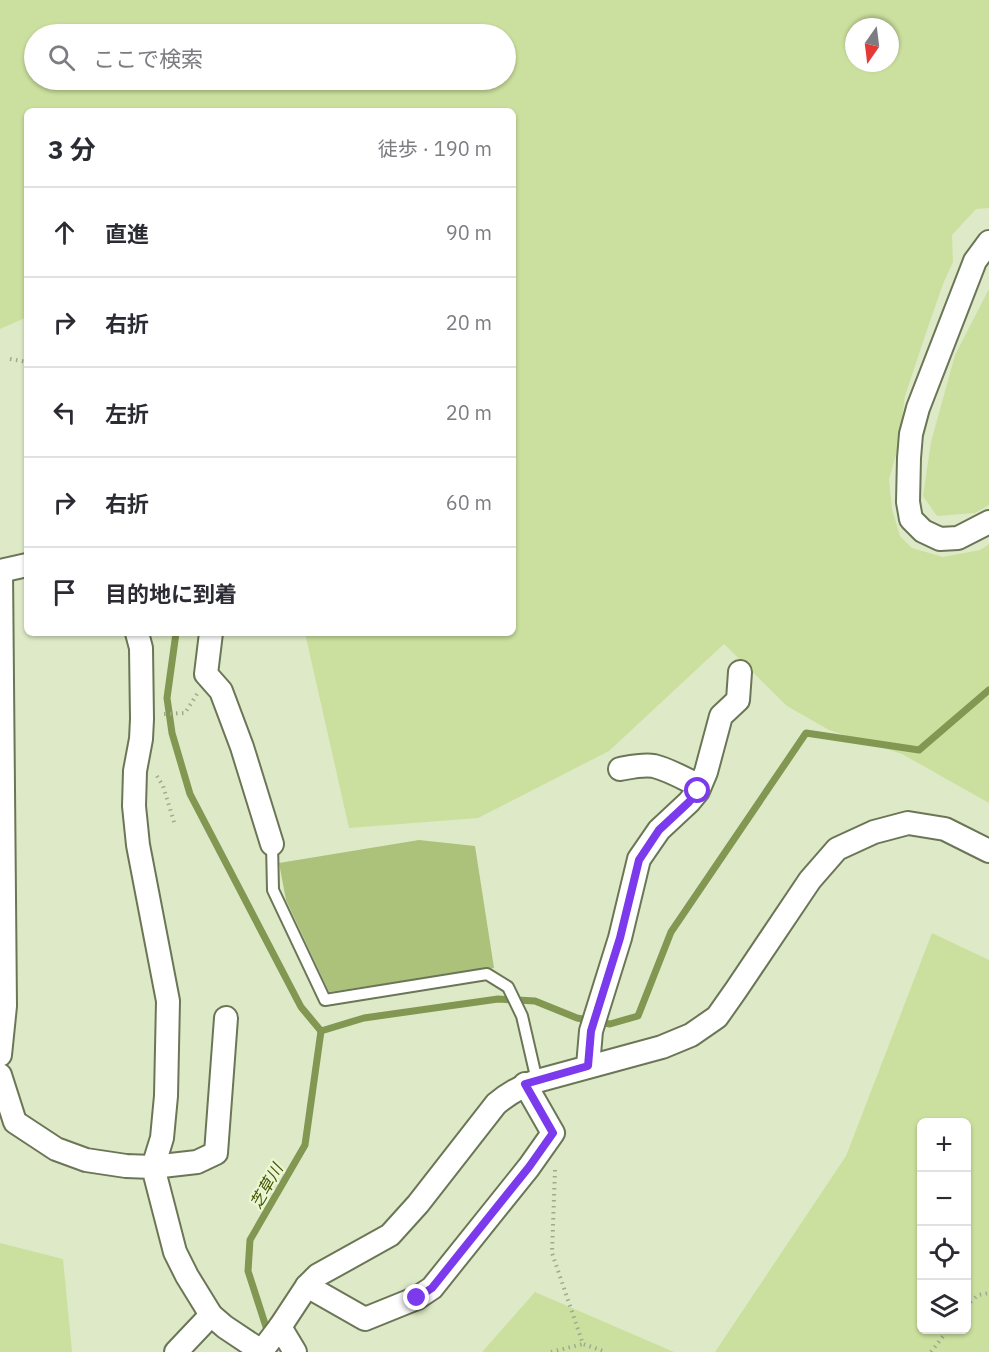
<!DOCTYPE html>
<html lang="ja">
<meta charset="utf-8">
<style>
:root{--surface:#fff;--page:#f2f2f3;--text:#2b2b33;--muted:#7c7c81;--line:#e1e1e2}
body{margin:0;font-family:"IBM Plex Sans","Noto Sans JP",sans-serif;background:var(--page);color:var(--text)}
.controls{position:absolute;right:18px;bottom:18px;display:grid;overflow:hidden;border-radius:9px;box-shadow:0 2px 4px #0004}
.controls button{width:54px;height:54px;display:grid;place-items:center;padding:0;border:0;border-bottom:2px solid var(--line);background:var(--surface);color:var(--text);font:30px sans-serif}
.compass{position:absolute;left:845px;top:18px;width:54px;height:54px;border-radius:50%;background:var(--surface);box-shadow:0 2px 4px #0004;rotate:194deg}
.stop{position:absolute;width:18px;height:18px;margin:-14px;border:4px solid #7c3aed;border-radius:50%;background:#fff}
.stop.end{background:#7c3aed;border-color:#fff;box-shadow:0 2px 6px #0008}
.list{margin:0;padding:0;list-style:none}
h2{display:flex;justify-content:space-between;align-items:center;height:78px;margin:0;padding:0 24px;font-size:26px}
h2 small{font-size:20px;font-weight:400;color:var(--muted)}
.list li{display:grid;grid-template-columns:39px 1fr auto;gap:18px;align-items:center;box-sizing:border-box;height:90px;padding:0 24px;border-top:2px solid var(--line)}
.list b{display:block;font-size:22px;white-space:nowrap}
.list em{font-size:20px;font-style:normal;color:var(--muted)}
.icon{flex:none;width:33px;height:33px;fill:none;stroke:currentColor;stroke-width:2;stroke-linecap:round;stroke-linejoin:round}
.map{position:relative;flex:none;width:989px;height:1352px;overflow:hidden}
.search{position:absolute;background:var(--surface);box-shadow:0 2px 4px #0004;left:24px;top:24px;width:492px;height:66px;display:flex;align-items:center;gap:15px;box-sizing:border-box;padding:0 21px;border-radius:33px;color:var(--muted);font-size:22px}
.panel{position:absolute;background:var(--surface);box-shadow:0 2px 4px #0004;left:24px;top:108px;width:492px;height:528px;border-radius:9px}
.map>svg:first-child{display:block}
.green{fill:#cbe09e;fill-rule:evenodd}
.lines{fill:none;stroke-linecap:round;stroke-linejoin:round}
.stream{stroke:#829751;stroke-width:7}
.building{fill:#acc27b}
.lane-casing{stroke:#6b7656;stroke-width:14}
.street-casing{stroke:#6b7656;stroke-width:26}
.path{stroke:#9fa98e;stroke-width:4;stroke-dasharray:1.5 4.5;stroke-linecap:butt}
.lane{stroke:#fff;stroke-width:10}
.street{stroke:#fff;stroke-width:22}
.route{stroke:#7c3aed;stroke-width:8}
.labels{text-anchor:middle;dominant-baseline:central;stroke-width:4.5;stroke-linejoin:round;paint-order:stroke}
.water-label{font-size:16px;font-style:italic;fill:#445602;stroke:#ebf7d4}
</style>
<div class="map">
<svg width="989" height="1352" viewBox="0 0 989 1352">
<rect width="100%" height="100%" fill="#deeac7"/>
<g class="green">
<path d="M0,0H989V208L976,209L952,235L953,262L943,284L926,333L905,396L898,448L889,479L892,509L900,536L912,548L943,557L980,550L989,544V803L902,754L829,730L787,706L724,644L609,751L478,818L349,828L305,633H513V111H27V317L0,329ZM854,27H890V63H854ZM34,34H506V80H34Z"/>
<polygon points="989,289 989,505 975,513 937,516 923,496 931,442 955,355"/>
<path d="M932,933L989,960V1352H715L846,1156ZM922,1122H966V1330H922Z"/>
<polygon points="0,1243 63,1259 72,1352 0,1352"/>
<polygon points="535,1292 674,1352 482,1352"/>
</g>
<g class="lines">
<g class="stream">
<polyline points="176,633 167,698 172,733 190,794 301,1007 321,1031"/>
<polyline points="321,1031 364,1018 498,999 535,1001 577,1018 610,1024 638,1016 671,932 806,733 919,750 989,690"/>
<polyline points="268,1333 248,1271 250,1240 305,1145 321,1031"/>
</g>
</g>
<polygon class="building" points="419,840 475,846 494,968 329,992 286,900 279,863"/>
<g class="lines">
<g class="lane-casing">
<polyline id="lane" points="272,844 273,890 325,1000 487,974 508,987 522,1016 537,1081"/>
</g>
<g class="street-casing">
<g id="street">
<polyline points="989,242 975,261 918,408 911,434 909,458 908,502 911,519 923,531 940,539 958,538 989,522"/>
<polyline points="0,571 27,565"/>
<polyline points="137,633 141,648 142,719 141,739 135,771 134,806 138,845 168,1001 166,1096 162,1138 153,1167 197,1162 216,1153 226,1018"/>
<polyline points="211,633 206,674 221,691 242,747 272,844"/>
<path d="M620,769C631,767 643,764 654,766C670,770 685,779 699,786"/>
<polyline points="0,1055 5,1006 1,571"/>
<polyline points="588,1066 591,1031 620,938 639,859 659,830 689,802 698,791 706,772 721,716 738,700 740,672"/>
<polyline points="0,1075 15,1122 56,1149 86,1160 126,1166 153,1167 175,1252 187,1276 211,1315 225,1327 261,1351"/>
<polyline points="307,1286 365,1319 417,1298 432,1288 529,1167 553,1133 525,1084"/>
<polyline points="280,1327 295,1352"/>
<polyline points="176,1352 211,1315"/>
<path d="M261,1352L280,1327L307,1286L318,1275L390,1235L418,1204L496,1104C509,1093 521,1086 537,1081L662,1047L691,1035L717,1017L736,990L810,880L837,849L874,832L908,823L945,829L989,851"/>
</g>
</g>
<g class="path">
<polyline points="10,359 27,362"/>
<polyline points="164,714 185,713 197,694"/>
<polyline points="157,776 163,786 175,825"/>
<polyline points="555,1170 552,1253 583,1344 606,1352"/>
<polyline points="966,1306 978,1295 989,1293"/>
<polyline points="551,1352 583,1344"/>
<polyline points="931,1352 948,1330"/>
</g>
<use href="#lane" class="lane"/>
<use href="#street" class="street"/>
</g>
<g class="lines">
<polyline class="route" points="417,1298 432,1288 529,1167 553,1133 525,1084 588,1066 591,1031 620,938 639,860 659,830 689,802 698,791"/>
</g>
<g class="labels">
<g class="water-label">
<text transform="translate(266 1186) rotate(-60)">芝草川</text>
</g>
</g>
</svg>
<div class="controls">
<button>+</button>
<button>−</button>
<button><svg class="icon" aria-label="locate" viewBox="0 0 24 24"><circle cx="12" cy="12" r="6"/><path d="M12 2v4M12 18v4M2 12h4M18 12h4"/></svg></button>
<button><svg class="icon" aria-label="layers" viewBox="0 0 24 24"><path d="M12 4l9 5-9 5-9-5zM3 14l9 5 9-5"/></svg></button>
</div>
<svg class="compass" viewBox="-18 -18 36 36"><path d="M0-13l5 13h-10z" fill="#e53935"/><path d="M0 13l5-13h-10z" fill="#7c7c81"/></svg>
<div class="stop" style="left:698px;top:791px"></div>
<div class="stop end" style="left:417px;top:1298px"></div>
<div class="search"><svg class="icon" aria-label="search" viewBox="0 0 24 24"><circle cx="10" cy="10" r="6"/><path d="M15 15l6 6"/></svg>ここで検索</div>
<section class="panel">
<h2>3 分<small>徒歩 · 190 m</small></h2>
<ul class="list">
<li><svg class="icon" aria-label="ahead" viewBox="0 0 24 24"><path d="M12 20V5M6 11l6-6 6 6"/></svg><div><b>直進</b></div><em>90 m</em></li>
<li><svg class="icon" aria-label="right" viewBox="0 0 24 24"><path d="M7 20v-9h11M14 6l5 5-5 5"/></svg><div><b>右折</b></div><em>20 m</em></li>
<li><svg class="icon" aria-label="left" viewBox="0 0 24 24"><path d="M17 20v-9H6M10 6l-5 5 5 5"/></svg><div><b>左折</b></div><em>20 m</em></li>
<li><svg class="icon" aria-label="right" viewBox="0 0 24 24"><path d="M7 20v-9h11M14 6l5 5-5 5"/></svg><div><b>右折</b></div><em>60 m</em></li>
<li><svg class="icon" aria-label="arrive" viewBox="0 0 24 24"><path d="M6 21V4h12l-3 4 3 4H6"/></svg><div><b>目的地に到着</b></div></li>
</ul>
</section>
</div>
